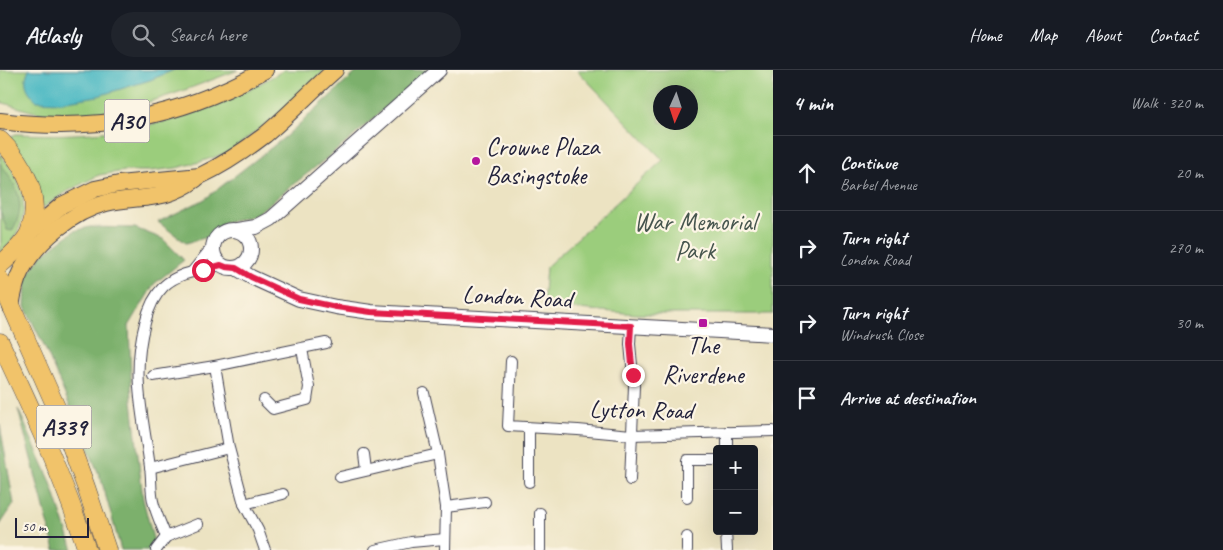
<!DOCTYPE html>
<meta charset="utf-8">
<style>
:root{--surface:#171b24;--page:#20242c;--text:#f1f3f6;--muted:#9ea1a6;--line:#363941}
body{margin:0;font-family:Caveat,sans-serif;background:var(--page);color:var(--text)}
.controls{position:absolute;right:15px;bottom:15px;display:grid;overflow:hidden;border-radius:5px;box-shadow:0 5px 20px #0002}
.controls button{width:45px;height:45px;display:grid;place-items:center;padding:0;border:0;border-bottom:1px solid var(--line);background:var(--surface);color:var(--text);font:25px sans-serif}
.compass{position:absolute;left:653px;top:15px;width:45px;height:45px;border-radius:50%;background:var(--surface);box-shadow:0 5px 20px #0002;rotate:183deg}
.scale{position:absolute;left:15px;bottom:12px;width:74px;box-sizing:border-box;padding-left:5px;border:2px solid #22223b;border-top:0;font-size:14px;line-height:18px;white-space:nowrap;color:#22223b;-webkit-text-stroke:4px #fcf5e5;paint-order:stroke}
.stop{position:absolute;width:15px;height:15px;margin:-11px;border:4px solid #e11d48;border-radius:50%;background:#fff}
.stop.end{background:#e11d48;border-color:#fff;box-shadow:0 1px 5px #0008}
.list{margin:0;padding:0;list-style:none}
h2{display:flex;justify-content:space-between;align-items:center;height:65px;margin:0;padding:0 20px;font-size:21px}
h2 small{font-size:16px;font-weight:400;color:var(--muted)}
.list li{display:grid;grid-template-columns:32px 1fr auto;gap:15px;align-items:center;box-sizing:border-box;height:75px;padding:0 20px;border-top:1px solid var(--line)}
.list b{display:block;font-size:19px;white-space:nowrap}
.list p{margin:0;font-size:16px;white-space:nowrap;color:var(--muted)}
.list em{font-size:16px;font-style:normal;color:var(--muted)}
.icon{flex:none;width:28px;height:28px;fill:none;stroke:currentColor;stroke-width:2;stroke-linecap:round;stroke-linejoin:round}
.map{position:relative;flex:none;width:773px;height:480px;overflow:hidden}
header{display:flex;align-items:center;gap:30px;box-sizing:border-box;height:70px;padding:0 25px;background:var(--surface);border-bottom:1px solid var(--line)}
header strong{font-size:24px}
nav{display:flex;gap:28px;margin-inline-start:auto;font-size:18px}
.search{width:350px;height:45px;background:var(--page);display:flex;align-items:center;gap:12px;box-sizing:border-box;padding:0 18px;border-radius:28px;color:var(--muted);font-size:19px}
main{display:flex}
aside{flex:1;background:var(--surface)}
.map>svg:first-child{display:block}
.green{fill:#9bcd7c;stroke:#5e785c;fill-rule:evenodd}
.forest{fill:#7cb06c;stroke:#4f6954}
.water{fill:#49b8c2;stroke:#366d7e}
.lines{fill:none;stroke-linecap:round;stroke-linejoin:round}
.minor-casing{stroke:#403f4f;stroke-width:12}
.tertiary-casing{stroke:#403f4f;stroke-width:16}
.primary-casing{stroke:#403f4f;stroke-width:18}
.trunk-casing{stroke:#403f4f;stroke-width:19}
.minor{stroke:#fff;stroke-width:10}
.tertiary{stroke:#fff;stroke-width:14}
.primary{stroke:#f1c36a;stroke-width:16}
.trunk{stroke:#f1c36a;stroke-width:18}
.route{stroke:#e11d48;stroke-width:6}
.poi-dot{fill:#b5179e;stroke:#fcf5e5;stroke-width:2}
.labels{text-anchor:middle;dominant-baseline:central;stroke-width:4.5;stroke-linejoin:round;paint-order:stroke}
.shield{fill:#fcf5e5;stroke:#63616e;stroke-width:1}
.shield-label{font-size:24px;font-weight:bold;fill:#22223b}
.poi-label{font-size:25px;fill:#22223b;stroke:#fcf5e5;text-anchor:start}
.park-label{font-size:25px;fill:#46554e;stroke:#fcf5e5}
.street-label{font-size:25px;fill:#22223b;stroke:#fcf5e5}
</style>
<header>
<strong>Atlasly</strong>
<div class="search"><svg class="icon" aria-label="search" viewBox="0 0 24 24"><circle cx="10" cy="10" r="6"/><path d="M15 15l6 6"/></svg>Search here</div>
<nav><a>Home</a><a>Map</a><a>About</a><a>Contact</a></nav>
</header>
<main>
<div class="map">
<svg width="773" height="480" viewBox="0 0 773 480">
<rect width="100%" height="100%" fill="#fcf5e5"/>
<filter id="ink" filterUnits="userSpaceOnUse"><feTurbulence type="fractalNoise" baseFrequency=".02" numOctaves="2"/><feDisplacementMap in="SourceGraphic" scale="10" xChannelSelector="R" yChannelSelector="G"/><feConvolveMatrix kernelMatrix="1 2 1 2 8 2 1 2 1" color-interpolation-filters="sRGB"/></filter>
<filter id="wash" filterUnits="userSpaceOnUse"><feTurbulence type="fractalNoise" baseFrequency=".0096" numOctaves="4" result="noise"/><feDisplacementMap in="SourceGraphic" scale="20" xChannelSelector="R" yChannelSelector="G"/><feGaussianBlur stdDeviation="1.12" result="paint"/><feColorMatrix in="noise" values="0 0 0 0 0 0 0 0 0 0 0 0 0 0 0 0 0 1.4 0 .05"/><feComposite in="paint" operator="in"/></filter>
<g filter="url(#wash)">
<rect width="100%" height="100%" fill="#ece3c2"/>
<g class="green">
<path d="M0,0H238C179,22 113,51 48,44C32,43 16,36 0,32Z"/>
<path d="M284,0H325L280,43L229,82L200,92L176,98L150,101H125L99,105L66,122L44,137L41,135L11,68V66L16,64C119,68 194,54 284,0Z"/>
<path d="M577,0H773V244H637L543,236L546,197L663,90ZM690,22V52H660V22Z"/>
<path d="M0,84C28,115 34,152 1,183Z"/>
</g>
<g class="forest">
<polygon points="359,0 428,0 347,72 255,145 225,152 208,167 186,173 158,152 205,129 285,67"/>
<path d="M0,93C17,115 28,135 12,161L7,160L0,140Z"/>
<polygon points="90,157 135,158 163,169 184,190 154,214 129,256 132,331 143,429 156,480 121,480 101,409 45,278 25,237 26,206 42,185 74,161"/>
<polygon points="18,339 50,410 73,480 55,480"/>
<polygon points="0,355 14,434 0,455"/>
</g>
<path class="water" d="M29,0H174L150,10L98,26L61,32L37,31C27,21 22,13 29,0Z"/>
</g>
<g filter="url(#ink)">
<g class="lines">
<g class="minor-casing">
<g id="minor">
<polyline points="192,202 213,176"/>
<polyline points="511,291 508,356 578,360 631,365 773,361"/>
<polyline points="215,296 229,378 244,434 258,460 265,480"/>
<polyline points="153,306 215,296 326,273"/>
<polyline points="424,323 438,384 446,437 445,480"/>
<polyline points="264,330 273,339 307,330 309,317 302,279"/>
<polyline points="529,358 529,412"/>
<polyline points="727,379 727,362"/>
<polyline points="364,384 366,400"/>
<polyline points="150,398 229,378"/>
<polyline points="340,407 438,384"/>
<polyline points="630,410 634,316 630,274 631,256"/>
<polyline points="687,428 687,390 717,390"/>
<polyline points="244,434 283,424"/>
<polyline points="446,437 485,432"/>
<polyline points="726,461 727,480"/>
<path d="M166,467C162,456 157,446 154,435C150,423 152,409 150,397C143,345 131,305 145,253C148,240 154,226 164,216C179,202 202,200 221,195"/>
<polyline points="156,480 166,467 198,454"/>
<polyline points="375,480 411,472 445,469"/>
<polyline points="540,480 540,443"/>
<polyline points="687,480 687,467"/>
</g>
</g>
<g class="tertiary-casing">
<g id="tertiary">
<circle cx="232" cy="179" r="19"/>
<polyline points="237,160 256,157 271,149 439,0"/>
<polyline points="236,198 251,207 299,229 336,237 371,242 773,264"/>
</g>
</g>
<g class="primary-casing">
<g id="primary">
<path d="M0,51C97,63 179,48 265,0"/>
<path d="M30,162L62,135L95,119L119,114L200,106C223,95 244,81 265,65C289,45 311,21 335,0"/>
<path d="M11,237C13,224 15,212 21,201C37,171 73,141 106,133C141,125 163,133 196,109"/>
</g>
</g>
<g class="trunk-casing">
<g id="trunk">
<path d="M0,70C24,93 42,127 30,160C27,171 9,187 0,195"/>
<polyline points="0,210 60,346 86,417 107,480"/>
<path d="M0,272C32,340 64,409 87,480"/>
</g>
</g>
<use href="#minor" class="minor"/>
<use href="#tertiary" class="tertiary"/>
<use href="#primary" class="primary"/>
<use href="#trunk" class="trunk"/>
</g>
</g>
<g class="lines" filter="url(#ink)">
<polyline class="route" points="203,200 221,195 226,197 236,198 251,207 299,229 336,237 371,242 631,256 630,274 633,305"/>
</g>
<g class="poi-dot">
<circle cx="476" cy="91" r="5"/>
<rect x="698" y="248" width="10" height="10" rx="2.5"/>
</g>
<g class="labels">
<g class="shield">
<rect x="104.5" y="29.5" width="45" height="43" rx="4"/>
<rect x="36.5" y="335.5" width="55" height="43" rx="4"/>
</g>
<g class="shield-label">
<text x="127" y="51">A30</text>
<text x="64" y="357">A339</text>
</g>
<g class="poi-label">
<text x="486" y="77">Crowne Plaza<tspan x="486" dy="29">Basingstoke</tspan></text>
<text x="703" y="276" text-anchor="middle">The<tspan x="703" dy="29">Riverdene</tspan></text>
</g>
<g class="park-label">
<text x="695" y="152">War Memorial<tspan x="695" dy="29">Park</tspan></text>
</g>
<g class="street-label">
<text transform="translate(517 227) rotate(3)">London Road</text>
<text transform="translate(641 340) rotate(1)">Lytton Road</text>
</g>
</g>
</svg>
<div class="controls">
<button>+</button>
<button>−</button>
</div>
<svg class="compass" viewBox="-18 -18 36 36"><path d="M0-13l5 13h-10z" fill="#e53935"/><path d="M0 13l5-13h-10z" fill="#9ea1a6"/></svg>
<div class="scale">50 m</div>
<div class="stop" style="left:203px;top:200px"></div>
<div class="stop end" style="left:633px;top:305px"></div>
</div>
<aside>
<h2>4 min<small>Walk · 320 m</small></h2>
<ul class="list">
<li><svg class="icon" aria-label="ahead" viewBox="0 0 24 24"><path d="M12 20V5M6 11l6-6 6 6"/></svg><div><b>Continue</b><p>Barbel Avenue</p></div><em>20 m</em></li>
<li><svg class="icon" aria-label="right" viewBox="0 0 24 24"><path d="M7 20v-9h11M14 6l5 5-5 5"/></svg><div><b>Turn right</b><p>London Road</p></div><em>270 m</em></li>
<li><svg class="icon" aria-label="right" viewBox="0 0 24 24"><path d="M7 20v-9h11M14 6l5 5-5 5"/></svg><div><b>Turn right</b><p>Windrush Close</p></div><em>30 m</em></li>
<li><svg class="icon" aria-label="arrive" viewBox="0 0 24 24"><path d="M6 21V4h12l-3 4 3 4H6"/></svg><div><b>Arrive at destination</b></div></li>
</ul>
</aside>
</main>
